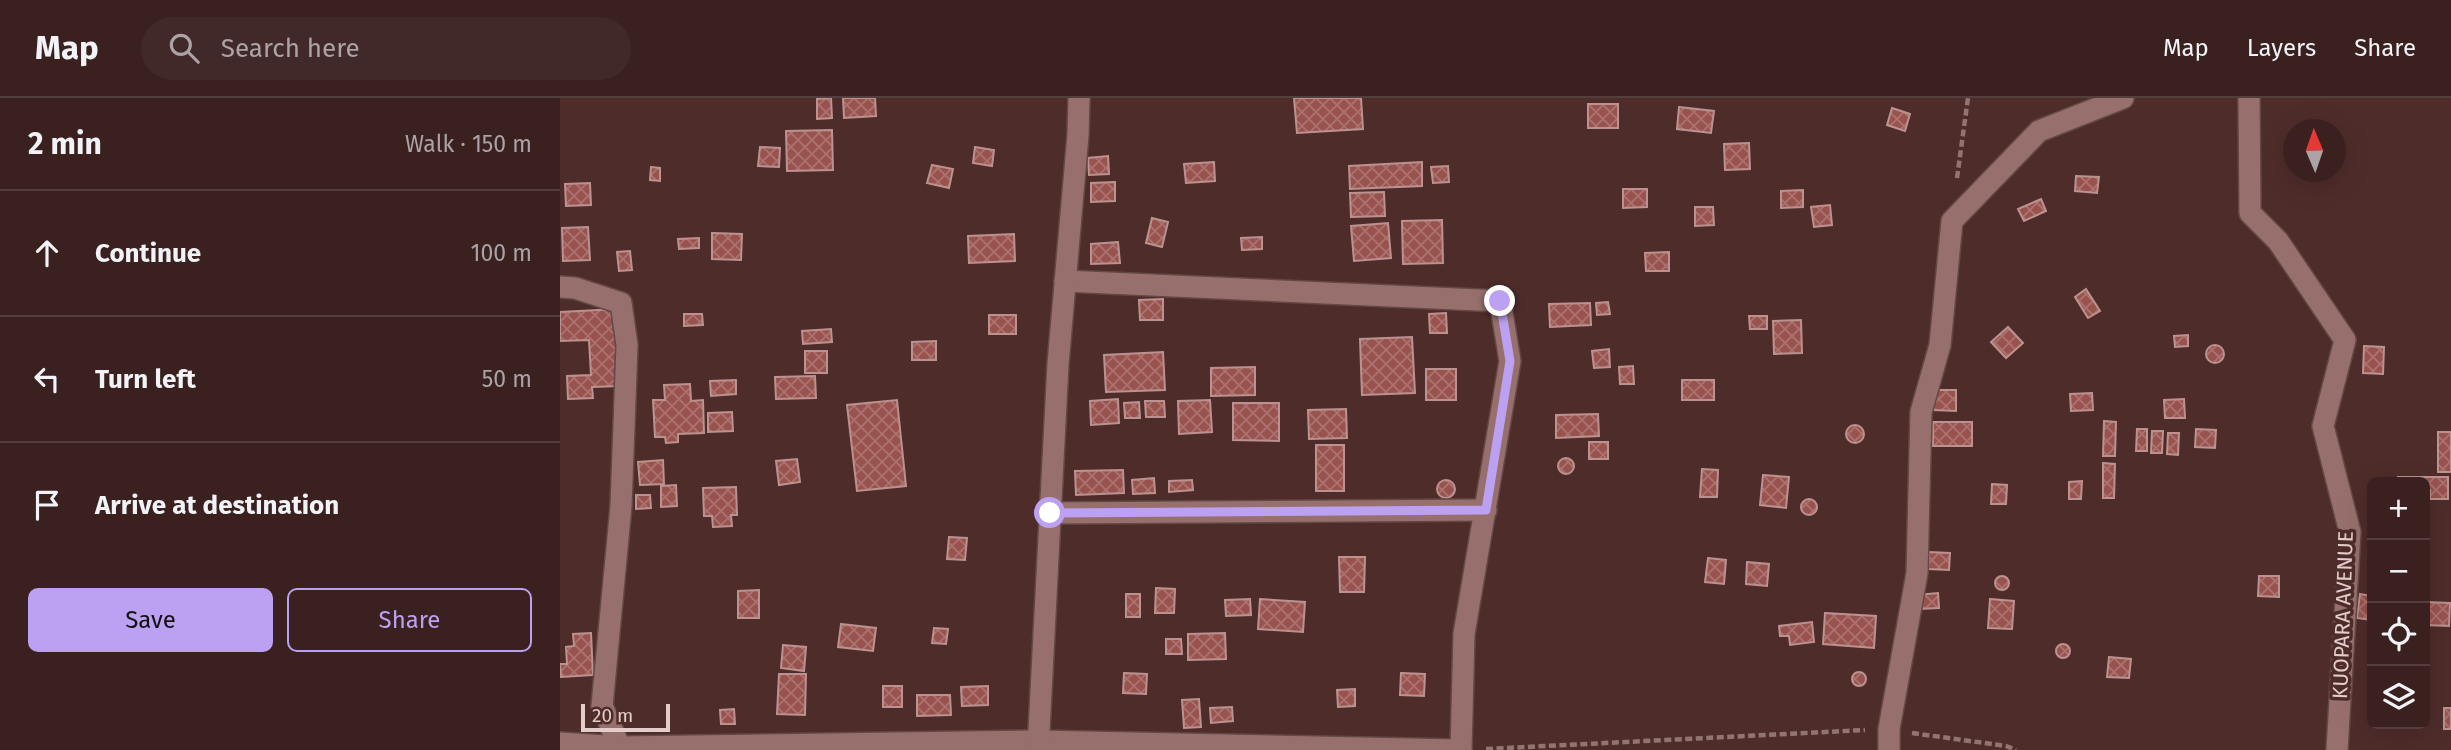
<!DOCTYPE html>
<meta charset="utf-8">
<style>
:root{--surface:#3a2120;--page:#412929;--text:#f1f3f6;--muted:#aba3a5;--line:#543e3e;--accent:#bca0f2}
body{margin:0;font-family:"Fira Sans",sans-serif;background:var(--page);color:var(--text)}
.controls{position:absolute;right:21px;bottom:21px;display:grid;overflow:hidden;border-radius:10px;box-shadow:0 7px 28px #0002}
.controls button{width:63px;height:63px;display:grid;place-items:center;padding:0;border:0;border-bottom:2px solid var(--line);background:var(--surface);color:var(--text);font:35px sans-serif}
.compass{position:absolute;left:1723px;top:21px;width:63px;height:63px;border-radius:50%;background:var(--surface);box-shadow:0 7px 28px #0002;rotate:358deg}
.scale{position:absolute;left:21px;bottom:18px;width:89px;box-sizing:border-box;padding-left:7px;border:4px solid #e3cdcb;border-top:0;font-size:19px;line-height:24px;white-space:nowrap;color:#e3cdcb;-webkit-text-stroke:5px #4e2c2a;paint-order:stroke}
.stop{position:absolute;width:21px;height:21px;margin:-16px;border:5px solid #bca0f2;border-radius:50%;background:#fff}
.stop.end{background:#bca0f2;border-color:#fff;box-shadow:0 2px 7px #0008}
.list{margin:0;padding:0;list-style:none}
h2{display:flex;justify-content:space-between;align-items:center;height:91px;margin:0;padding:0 28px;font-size:30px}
h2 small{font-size:23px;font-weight:400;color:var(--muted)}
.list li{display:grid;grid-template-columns:46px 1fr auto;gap:21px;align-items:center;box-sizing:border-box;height:126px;padding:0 28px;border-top:2px solid var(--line)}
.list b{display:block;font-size:26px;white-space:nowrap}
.list em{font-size:23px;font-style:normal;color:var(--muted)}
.actions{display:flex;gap:14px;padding:21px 28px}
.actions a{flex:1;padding:16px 0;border:2px solid var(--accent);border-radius:10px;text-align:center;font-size:24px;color:var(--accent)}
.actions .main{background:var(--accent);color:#111}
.icon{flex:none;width:38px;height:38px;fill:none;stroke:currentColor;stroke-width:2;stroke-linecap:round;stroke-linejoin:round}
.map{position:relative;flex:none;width:1891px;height:652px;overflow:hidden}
header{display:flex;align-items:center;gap:42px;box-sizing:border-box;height:98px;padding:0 35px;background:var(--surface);border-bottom:2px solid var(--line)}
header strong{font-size:33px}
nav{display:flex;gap:38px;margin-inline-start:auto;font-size:24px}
.search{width:490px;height:63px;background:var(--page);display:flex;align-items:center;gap:18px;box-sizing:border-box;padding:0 24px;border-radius:38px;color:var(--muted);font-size:26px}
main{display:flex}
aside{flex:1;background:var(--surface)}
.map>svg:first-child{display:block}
.building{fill:url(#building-cross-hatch);stroke:#bb928f;stroke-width:2}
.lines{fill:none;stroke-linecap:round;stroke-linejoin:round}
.street-casing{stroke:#644846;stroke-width:24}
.path{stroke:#927573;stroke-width:4.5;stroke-dasharray:7 3.5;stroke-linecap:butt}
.street{stroke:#97706d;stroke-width:21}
.route{stroke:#bca0f2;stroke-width:9}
.labels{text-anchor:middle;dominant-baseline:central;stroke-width:7;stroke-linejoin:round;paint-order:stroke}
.street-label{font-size:21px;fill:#e3cdcb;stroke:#4e2c2a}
</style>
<header>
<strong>Map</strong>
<div class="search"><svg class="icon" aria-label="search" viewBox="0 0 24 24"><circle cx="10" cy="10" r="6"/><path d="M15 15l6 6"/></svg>Search here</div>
<nav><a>Map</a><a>Layers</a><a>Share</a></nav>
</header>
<main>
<aside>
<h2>2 min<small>Walk · 150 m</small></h2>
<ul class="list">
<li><svg class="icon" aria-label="ahead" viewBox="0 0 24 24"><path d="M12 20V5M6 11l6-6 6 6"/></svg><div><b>Continue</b></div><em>100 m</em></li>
<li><svg class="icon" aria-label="left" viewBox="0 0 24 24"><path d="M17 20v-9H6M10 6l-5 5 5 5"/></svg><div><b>Turn left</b></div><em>50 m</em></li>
<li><svg class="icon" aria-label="arrive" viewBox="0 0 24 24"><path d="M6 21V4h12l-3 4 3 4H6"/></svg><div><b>Arrive at destination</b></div></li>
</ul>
<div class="actions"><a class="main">Save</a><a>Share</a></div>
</aside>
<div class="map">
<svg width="1891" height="652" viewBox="0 0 1891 652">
<defs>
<pattern id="building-cross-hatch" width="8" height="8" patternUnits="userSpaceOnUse" patternTransform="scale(1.75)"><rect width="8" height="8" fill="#99534f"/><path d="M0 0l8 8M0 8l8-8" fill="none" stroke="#ac726f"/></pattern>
</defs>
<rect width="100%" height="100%" fill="#4e2c2a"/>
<g class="building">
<polygon points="271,0 272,20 257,21 257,1"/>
<polygon points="283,0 315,0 316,18 284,20"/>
<polygon points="734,0 801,0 803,31 737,35"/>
<rect x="1028" y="6" width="30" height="24"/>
<polygon points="1119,9 1154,13 1151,35 1117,31"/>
<polygon points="1332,10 1350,16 1345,33 1327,27"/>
<polygon points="272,32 273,72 227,73 226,33"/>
<polygon points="1189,45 1190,71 1165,72 1164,46"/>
<polygon points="200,49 220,50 219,69 198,68"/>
<polygon points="415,49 434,52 432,68 413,65"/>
<polygon points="548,58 549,76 529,77 528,60"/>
<polygon points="654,64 655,83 626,85 624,66"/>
<polygon points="862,64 862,88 790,91 789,68"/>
<polygon points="372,67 393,71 389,90 367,85"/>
<polygon points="888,68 889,84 873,85 871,69"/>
<polygon points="91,69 100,70 100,83 90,82"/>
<polygon points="1516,78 1539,79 1537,95 1515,93"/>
<polygon points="555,84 555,103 531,104 531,85"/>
<polygon points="30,85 31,107 6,108 5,86"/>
<polygon points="1063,91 1087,91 1087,109 1063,110"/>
<polygon points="1243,92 1243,109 1221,110 1221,93"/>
<polygon points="824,94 825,118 791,119 790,95"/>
<polygon points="1481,101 1486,113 1464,123 1458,111"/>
<polygon points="1270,107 1272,127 1254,129 1251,109"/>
<polygon points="1135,109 1153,109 1154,127 1135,128"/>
<polygon points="592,120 608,124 602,149 586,145"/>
<polygon points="882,122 883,165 843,166 842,123"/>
<polygon points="828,125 831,160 794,163 791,128"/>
<polygon points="28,129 30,162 3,163 2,130"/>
<polygon points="152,135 182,136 181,162 152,161"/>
<polygon points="454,136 455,163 409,165 408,138"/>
<polygon points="702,139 702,151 682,152 681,140"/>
<polygon points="139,140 139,150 119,151 118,141"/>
<polygon points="558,144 560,165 531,166 531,146"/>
<polygon points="70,153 72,172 59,173 57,154"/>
<polygon points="1109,154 1109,173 1086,173 1085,155"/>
<polygon points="1526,191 1540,213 1528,220 1515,199"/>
<polygon points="603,201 603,222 580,222 579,202"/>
<polygon points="1048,204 1050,216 1037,217 1036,205"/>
<polygon points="1030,205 1031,227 990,229 989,206"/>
<polygon points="57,211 59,288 32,289 33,300 8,301 7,278 31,277 29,242 0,243 0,214"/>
<polygon points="886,215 887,235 870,235 869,216"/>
<polygon points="124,216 142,216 143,227 124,228"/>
<rect x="429" y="217" width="27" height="19"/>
<polygon points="1189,218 1207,218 1207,231 1190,231"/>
<polygon points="1241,222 1242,255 1214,256 1213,223"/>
<polygon points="1448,229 1463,245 1446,260 1431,244"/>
<polygon points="271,231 272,244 243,246 242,233"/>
<polygon points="1628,237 1628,248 1615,249 1614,238"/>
<polygon points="852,239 855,295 802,297 800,241"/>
<polygon points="376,243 376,262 352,262 352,244"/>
<circle cx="1655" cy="256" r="9"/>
<polygon points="1804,248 1824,249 1823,276 1803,275"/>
<polygon points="1049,251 1050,269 1034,270 1032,253"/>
<rect x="245" y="253" width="22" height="22"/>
<polygon points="603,254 605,292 546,294 544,257"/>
<polygon points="1073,268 1074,286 1060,286 1059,269"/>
<polygon points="695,269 695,297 651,298 651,270"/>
<rect x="866" y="271" width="30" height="31"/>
<polygon points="255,278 256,300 216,301 215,279"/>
<polygon points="176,282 176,296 151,298 150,283"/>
<rect x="1122" y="282" width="32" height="20"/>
<polygon points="130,286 131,303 143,302 144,335 118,336 118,344 106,345 105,339 95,339 93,302 105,302 104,287"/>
<polygon points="1373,292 1396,292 1396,313 1373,312"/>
<polygon points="1532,295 1533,312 1511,313 1510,296"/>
<polygon points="558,301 559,325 531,327 530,303"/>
<polygon points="1624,301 1625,320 1605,320 1604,302"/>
<polygon points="337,302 346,388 297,393 287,307"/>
<polygon points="650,302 652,334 619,336 618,303"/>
<polygon points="585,303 604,303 605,319 586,319"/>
<polygon points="579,304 580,320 565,320 564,305"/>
<polygon points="673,305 719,305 719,343 673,342"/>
<polygon points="786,311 787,340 749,341 748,312"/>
<polygon points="172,314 173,333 148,334 148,315"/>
<polygon points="1038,316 1039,338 996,340 996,317"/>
<polygon points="1544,323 1556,324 1555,358 1543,358"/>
<rect x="1373" y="324" width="39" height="24"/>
<circle cx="1295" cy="336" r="9"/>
<polygon points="1577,331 1587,331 1587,353 1576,353"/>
<polygon points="1636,331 1656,332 1655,350 1635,349"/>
<polygon points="1592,333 1603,333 1602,355 1591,355"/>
<rect x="1878" y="334" width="13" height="40"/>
<polygon points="1608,335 1619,335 1618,357 1607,356"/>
<rect x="1029" y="344" width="19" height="17"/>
<rect x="756" y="347" width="28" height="46"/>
<circle cx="1006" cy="368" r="8"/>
<polygon points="237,361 240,384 219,387 216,363"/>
<polygon points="103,362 104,386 80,387 78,364"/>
<polygon points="1543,365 1555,366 1554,400 1543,400"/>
<polygon points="1142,371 1158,372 1157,399 1140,399"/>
<polygon points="563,372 564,395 516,397 515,373"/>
<polygon points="1203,377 1229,379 1226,410 1200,407"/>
<polygon points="1838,379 1888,379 1888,401 1870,401 1870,392 1865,392 1865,384 1838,384"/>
<polygon points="594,380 595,395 573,396 572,382"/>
<polygon points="632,382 633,392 609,394 609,383"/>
<circle cx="886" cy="391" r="9"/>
<polygon points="1522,383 1521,401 1509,401 1509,384"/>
<polygon points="1432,386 1447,387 1446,406 1431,406"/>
<polygon points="116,387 117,408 101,409 101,388"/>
<polygon points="176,389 177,417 171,417 172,428 153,429 152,418 144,418 143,390"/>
<polygon points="76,397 90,397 91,410 76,411"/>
<circle cx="1249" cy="409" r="8"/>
<polygon points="389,439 407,440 405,462 387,461"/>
<polygon points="1369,454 1390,455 1389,472 1368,471"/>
<polygon points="779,459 805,459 804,494 780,494"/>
<polygon points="1148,460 1166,462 1164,486 1145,484"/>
<polygon points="1187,464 1209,466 1207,488 1186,486"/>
<polygon points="1699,478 1719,478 1719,499 1698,498"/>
<circle cx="1442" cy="485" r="7"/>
<polygon points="596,490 615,491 614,515 595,515"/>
<polygon points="199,492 199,520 178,520 178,493"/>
<polygon points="1378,495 1379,510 1358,511 1357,497"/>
<rect x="566" y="496" width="14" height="23"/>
<polygon points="1800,496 1812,498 1812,522 1797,520"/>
<polygon points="690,501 691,517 666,518 665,502"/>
<polygon points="700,501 745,504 743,534 698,531"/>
<polygon points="1430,501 1454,503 1452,531 1428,530"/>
<polygon points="1865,504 1890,505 1889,528 1865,527"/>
<polygon points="1265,515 1316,518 1314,550 1263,546"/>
<polygon points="1252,524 1254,544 1230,547 1229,538 1220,538 1219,528"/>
<polygon points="281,526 316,530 313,553 278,549"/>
<polygon points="374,530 388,531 386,546 372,545"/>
<polygon points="31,535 33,577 1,579 0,566 7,566 6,549 14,548 13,536"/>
<polygon points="665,535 666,561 628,562 628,536"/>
<polygon points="606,541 621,541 622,556 606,556"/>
<circle cx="1503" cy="553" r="7"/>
<polygon points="223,547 246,549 244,573 221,570"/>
<polygon points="1549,559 1571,561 1569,580 1547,579"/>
<circle cx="1299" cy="581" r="7"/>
<polygon points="564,575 587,576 586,596 563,595"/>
<polygon points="841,575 865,576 864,598 840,597"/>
<polygon points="219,576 246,576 245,617 217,616"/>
<rect x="323" y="588" width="19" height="21"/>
<polygon points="428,588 428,607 402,608 401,589"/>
<polygon points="795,591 795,608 778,609 777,592"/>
<polygon points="357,597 390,597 391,617 357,618"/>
<polygon points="639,601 641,629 624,630 622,602"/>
<polygon points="672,609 673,623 651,625 650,610"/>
<rect x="1884" y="610" width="7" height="21"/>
<polygon points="174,611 175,626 161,626 160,612"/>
</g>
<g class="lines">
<g class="street-casing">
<g id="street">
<polyline points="1689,0 1690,115 1718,143 1785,242 1763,328 1790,434 1777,652"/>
<polyline points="505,183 940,203 950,263 904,536 901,652"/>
<polyline points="0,189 15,190 61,205 67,247 61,408 42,608 61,652"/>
<polyline points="490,415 926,412"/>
<polyline points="0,645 61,649 478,643 894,652"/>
<polyline points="478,652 498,266 518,37 519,0"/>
<polyline points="1329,652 1329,631 1357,475 1361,314 1380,247 1392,123 1479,33 1563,0"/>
</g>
</g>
<g class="path">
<polyline points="1397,80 1408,0"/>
<polyline points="1352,635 1446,648 1456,652"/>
<polyline points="926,651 1305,632"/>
</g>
<use href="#street" class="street"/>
</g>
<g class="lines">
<polyline class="route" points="490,415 926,412 950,263 940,203"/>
</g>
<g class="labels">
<g class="street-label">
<text transform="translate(1783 517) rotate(-88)">KUOPARA AVENUE</text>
</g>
</g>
</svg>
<div class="controls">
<button>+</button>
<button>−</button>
<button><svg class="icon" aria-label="locate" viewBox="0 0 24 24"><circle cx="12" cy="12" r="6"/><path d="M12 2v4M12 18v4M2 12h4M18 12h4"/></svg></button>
<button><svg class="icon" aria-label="layers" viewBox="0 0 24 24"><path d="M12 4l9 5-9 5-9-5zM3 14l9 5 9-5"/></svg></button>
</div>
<svg class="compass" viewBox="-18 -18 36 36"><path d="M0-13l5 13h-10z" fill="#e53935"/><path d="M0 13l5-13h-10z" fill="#aba3a5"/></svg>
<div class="scale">20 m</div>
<div class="stop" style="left:490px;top:415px"></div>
<div class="stop end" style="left:940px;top:203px"></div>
</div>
</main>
